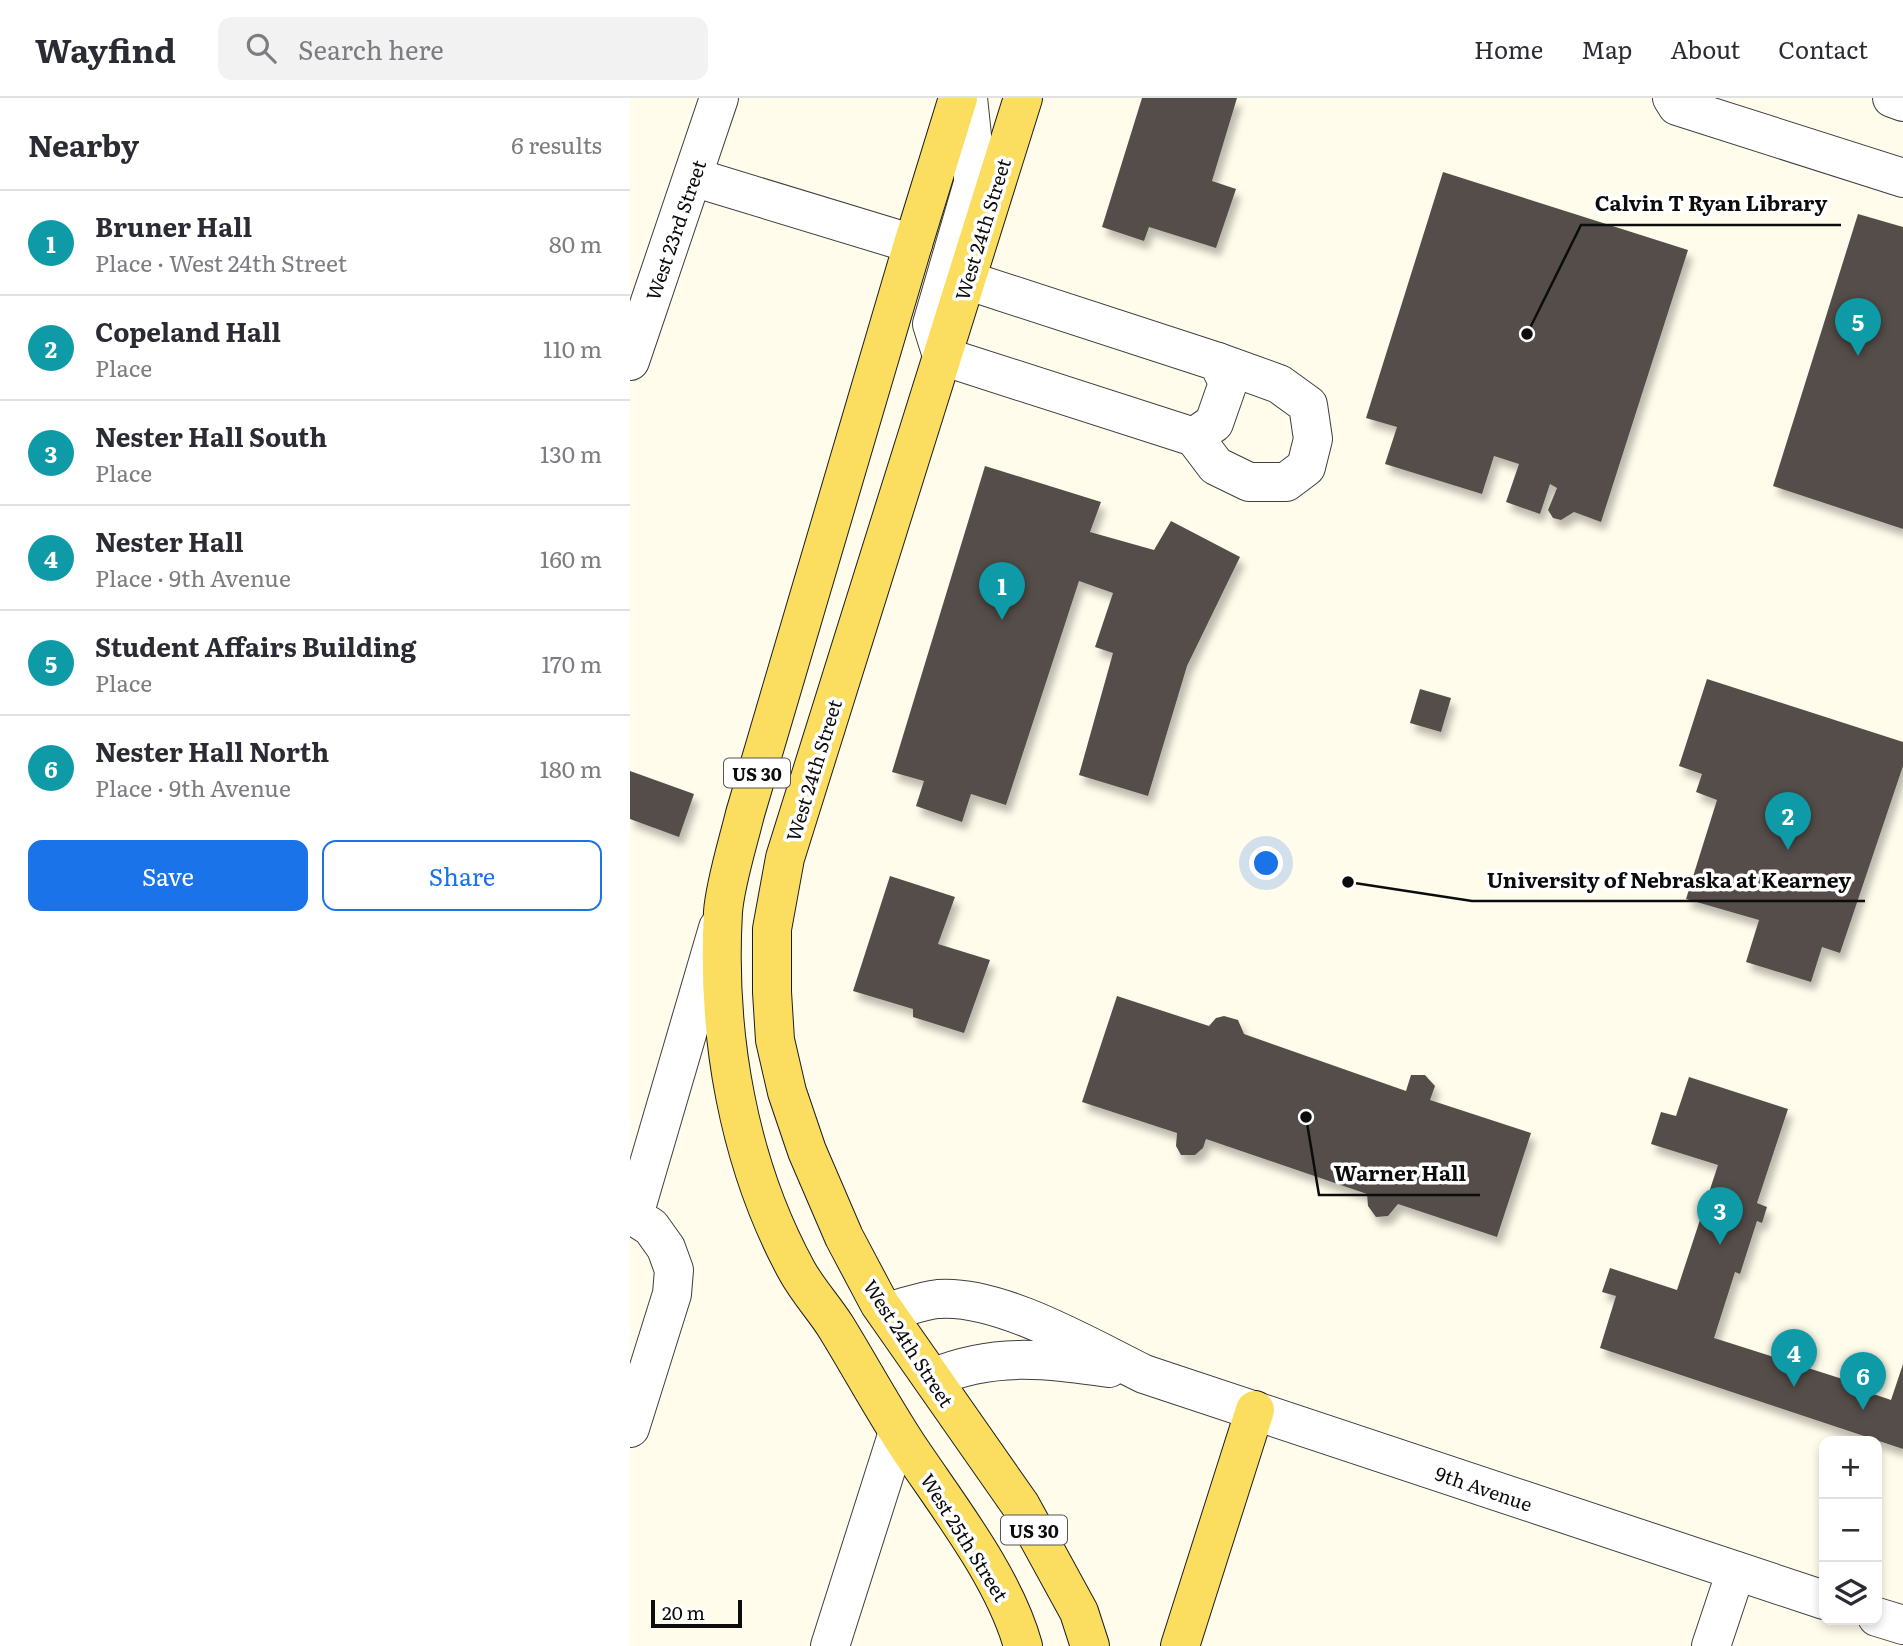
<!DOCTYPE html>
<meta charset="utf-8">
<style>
:root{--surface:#fff;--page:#f2f2f3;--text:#2b2b33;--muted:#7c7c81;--line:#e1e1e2;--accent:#1a73e8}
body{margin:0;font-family:Literata,serif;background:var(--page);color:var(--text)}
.controls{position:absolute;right:21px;bottom:21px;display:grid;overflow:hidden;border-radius:14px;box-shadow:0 4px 10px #0003}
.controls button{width:63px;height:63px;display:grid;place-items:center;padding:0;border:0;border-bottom:2px solid var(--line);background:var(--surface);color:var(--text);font:35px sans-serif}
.scale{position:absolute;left:21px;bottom:18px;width:91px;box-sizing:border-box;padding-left:7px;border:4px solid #0c0c0c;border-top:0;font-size:19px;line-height:24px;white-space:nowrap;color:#0c0c0c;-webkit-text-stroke:5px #fff;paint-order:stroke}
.you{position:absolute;left:637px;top:766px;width:24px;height:24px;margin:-18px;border:5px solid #fff;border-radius:50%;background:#1a73e8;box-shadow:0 0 0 10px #1a73e833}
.badge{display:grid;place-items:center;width:46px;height:46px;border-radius:50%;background:var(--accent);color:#fff;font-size:23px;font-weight:700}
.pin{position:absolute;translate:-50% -58px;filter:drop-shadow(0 2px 4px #0008)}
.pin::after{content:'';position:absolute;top:37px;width:24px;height:21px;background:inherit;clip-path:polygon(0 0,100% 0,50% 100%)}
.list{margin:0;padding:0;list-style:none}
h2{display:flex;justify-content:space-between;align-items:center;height:91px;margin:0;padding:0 28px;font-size:30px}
h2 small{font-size:23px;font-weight:400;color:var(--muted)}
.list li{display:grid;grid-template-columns:46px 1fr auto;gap:21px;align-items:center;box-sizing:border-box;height:105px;padding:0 28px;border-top:2px solid var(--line)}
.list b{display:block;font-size:26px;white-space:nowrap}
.list p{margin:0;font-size:23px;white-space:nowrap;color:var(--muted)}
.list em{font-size:23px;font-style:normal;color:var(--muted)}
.actions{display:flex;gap:14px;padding:21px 28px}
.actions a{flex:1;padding:16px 0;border:2px solid var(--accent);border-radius:14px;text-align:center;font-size:24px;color:var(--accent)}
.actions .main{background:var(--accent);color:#fff}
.icon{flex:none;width:38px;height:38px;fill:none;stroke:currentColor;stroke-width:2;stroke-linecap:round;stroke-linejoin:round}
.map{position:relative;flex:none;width:1273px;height:1548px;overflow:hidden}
header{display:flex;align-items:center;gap:42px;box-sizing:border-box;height:98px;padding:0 35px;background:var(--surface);border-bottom:2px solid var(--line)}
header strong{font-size:33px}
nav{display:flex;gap:38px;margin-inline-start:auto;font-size:24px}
.search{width:490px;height:63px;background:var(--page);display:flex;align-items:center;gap:18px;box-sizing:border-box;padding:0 24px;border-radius:14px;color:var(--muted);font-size:26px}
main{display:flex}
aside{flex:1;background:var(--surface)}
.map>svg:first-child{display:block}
.building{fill:#554e48;filter:url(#shadow)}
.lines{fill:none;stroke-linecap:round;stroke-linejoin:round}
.minor-casing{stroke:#3f3f3f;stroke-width:40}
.major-casing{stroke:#1d1d1d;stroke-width:40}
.minor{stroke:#fff;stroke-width:38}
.major{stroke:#fbde60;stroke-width:38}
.labels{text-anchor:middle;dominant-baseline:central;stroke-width:7;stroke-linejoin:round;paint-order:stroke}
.shield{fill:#fff;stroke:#555;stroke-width:2}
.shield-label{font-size:18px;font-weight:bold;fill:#0c0c0c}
.street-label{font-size:19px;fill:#0c0c0c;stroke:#fff}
.leader{fill:none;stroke:#0c0c0c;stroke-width:2.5}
.callout-dot{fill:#0c0c0c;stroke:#fff;stroke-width:2.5}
.callout-label{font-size:21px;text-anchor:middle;font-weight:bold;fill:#0c0c0c;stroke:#fff;stroke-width:7;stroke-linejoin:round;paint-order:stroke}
</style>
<header>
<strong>Wayfind</strong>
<div class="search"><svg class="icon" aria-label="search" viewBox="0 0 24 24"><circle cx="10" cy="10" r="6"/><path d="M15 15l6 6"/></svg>Search here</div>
<nav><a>Home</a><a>Map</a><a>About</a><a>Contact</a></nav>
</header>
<main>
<aside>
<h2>Nearby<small>6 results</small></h2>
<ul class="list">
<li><span class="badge" style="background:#0f9aa8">1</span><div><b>Bruner Hall</b><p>Place · West 24th Street</p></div><em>80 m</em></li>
<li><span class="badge" style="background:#0f9aa8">2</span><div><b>Copeland Hall</b><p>Place</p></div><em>110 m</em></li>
<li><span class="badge" style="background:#0f9aa8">3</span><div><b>Nester Hall South</b><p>Place</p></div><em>130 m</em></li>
<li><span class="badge" style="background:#0f9aa8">4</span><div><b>Nester Hall</b><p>Place · 9th Avenue</p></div><em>160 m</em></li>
<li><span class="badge" style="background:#0f9aa8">5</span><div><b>Student Affairs Building</b><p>Place</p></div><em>170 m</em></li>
<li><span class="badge" style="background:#0f9aa8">6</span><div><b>Nester Hall North</b><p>Place · 9th Avenue</p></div><em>180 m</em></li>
</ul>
<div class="actions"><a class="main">Save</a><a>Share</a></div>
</aside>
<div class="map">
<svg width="1273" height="1548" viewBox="0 0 1273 1548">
<defs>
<filter id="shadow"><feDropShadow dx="4.5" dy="8" stdDeviation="3.5" flood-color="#0004"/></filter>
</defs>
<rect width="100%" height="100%" fill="#fffceb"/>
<g class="building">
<polygon points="512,0 607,0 582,83 606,91 586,150 519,129 514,143 472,129"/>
<polygon points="813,74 1058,152 971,424 944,414 931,422 923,420 918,412 927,390 920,386 910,416 876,404 889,366 864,358 852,396 755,366 767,329 736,320"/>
<polygon points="1228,116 1273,129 1273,431 1143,388"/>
<polygon points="355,368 471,404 460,434 524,452 541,423 610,459 557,568 518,698 449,677 483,555 465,549 483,495 449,483 376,707 341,696 332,724 286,708 294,683 262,674"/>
<polygon points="1077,581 1273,644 1273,668 1210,855 1192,849 1181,884 1116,864 1129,822 1056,801 1087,702 1066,694 1072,676 1049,668"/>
<polygon points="790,591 821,600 811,634 780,625"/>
<polygon points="0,673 64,696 49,739 0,721"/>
<polygon points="260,778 325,799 308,846 360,862 334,935 283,919 283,911 223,893"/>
<polygon points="487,898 579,928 586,920 594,918 608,922 614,936 776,993 781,977 795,977 805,988 800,1002 901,1035 867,1139 768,1106 758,1118 746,1119 738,1108 737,1096 576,1041 573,1050 565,1057 551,1057 546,1048 547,1035 452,1004"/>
<polygon points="1059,979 1158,1011 1127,1105 1137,1109 1132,1125 1127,1123 1110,1176 1105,1174 1084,1240 1225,1285 1223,1289 1261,1302 1273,1266 1273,1351 970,1250 986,1198 972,1194 980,1170 1047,1192 1088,1067 1021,1046 1031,1014 1046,1018"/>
</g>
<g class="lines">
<g class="minor-casing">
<g id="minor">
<polyline points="1042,0 1047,8 1273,80"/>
<polyline points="1262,0 1273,4"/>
<polyline points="63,79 283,146"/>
<polyline points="336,182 588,264 598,285 584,325 564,339 312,258 302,226 343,85 343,47 338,0"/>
<polyline points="0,263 89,0"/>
<polyline points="564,339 586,368 619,384 656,384 676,369 683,341 678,307 649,286 588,264"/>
<polyline points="0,1116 21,1129 36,1150 44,1172 42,1196 0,1330"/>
<polyline points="4,1117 88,830"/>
<path d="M256,1214C273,1210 291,1203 308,1201C369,1196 459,1249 514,1276L1194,1502"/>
<path d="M302,1280C364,1254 415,1261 479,1270"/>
<polyline points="1247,1519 1273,1527"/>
<polyline points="200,1548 268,1334"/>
<polyline points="1081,1548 1106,1473"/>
</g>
</g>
<g class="major-casing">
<g id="major">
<path d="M328,0L283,146L115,716C108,745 95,786 93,814C86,936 108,1065 167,1173C178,1193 194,1210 206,1229C230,1268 252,1309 277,1347C317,1407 374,1479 393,1548"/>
<polyline points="393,0 155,760 142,831 142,894 145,942 157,994 177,1053 214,1139 249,1205 391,1408 449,1514 460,1548"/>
<polyline points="550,1548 625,1312"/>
</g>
</g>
<use href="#minor" class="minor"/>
<use href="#major" class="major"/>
</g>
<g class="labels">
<g class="shield">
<rect x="94" y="660.5" width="66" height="29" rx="5"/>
<rect x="371" y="1417.5" width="66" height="29" rx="5"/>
</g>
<g class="shield-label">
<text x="127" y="675">US 30</text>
<text x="404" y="1432">US 30</text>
</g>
<g class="street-label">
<text transform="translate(352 131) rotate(-73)">West 24th Street</text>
<text transform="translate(45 132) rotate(-71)">West 23rd Street</text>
<text transform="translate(183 672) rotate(-73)">West 24th Street</text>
<text transform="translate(279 1245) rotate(57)">West 24th Street</text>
<text transform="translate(854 1390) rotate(19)">9th Avenue</text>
<text transform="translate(335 1439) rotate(58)">West 25th Street</text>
</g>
</g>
<path class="leader" d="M897 236L951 127H1211M718 784L842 803H1235M676 1019L689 1097H850"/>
<g class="callout-dot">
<circle cx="897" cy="236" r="7"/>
<circle cx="718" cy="784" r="7"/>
<circle cx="676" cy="1019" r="7"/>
</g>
<g class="callout-label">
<text x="1081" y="113">Calvin T Ryan Library</text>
<text x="1039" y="790">University of Nebraska at Kearney</text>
<text x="770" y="1083">Warner Hall</text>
</g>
</svg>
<div class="controls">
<button>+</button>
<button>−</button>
<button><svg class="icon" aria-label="layers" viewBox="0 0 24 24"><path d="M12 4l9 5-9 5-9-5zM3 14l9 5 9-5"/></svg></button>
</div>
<div class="scale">20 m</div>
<div class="you"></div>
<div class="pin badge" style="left:372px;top:522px;background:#0f9aa8">1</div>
<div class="pin badge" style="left:1158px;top:752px;background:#0f9aa8">2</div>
<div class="pin badge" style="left:1090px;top:1147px;background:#0f9aa8">3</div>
<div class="pin badge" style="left:1164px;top:1289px;background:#0f9aa8">4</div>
<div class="pin badge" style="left:1228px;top:258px;background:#0f9aa8">5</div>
<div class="pin badge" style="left:1233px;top:1312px;background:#0f9aa8">6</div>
</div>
</main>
